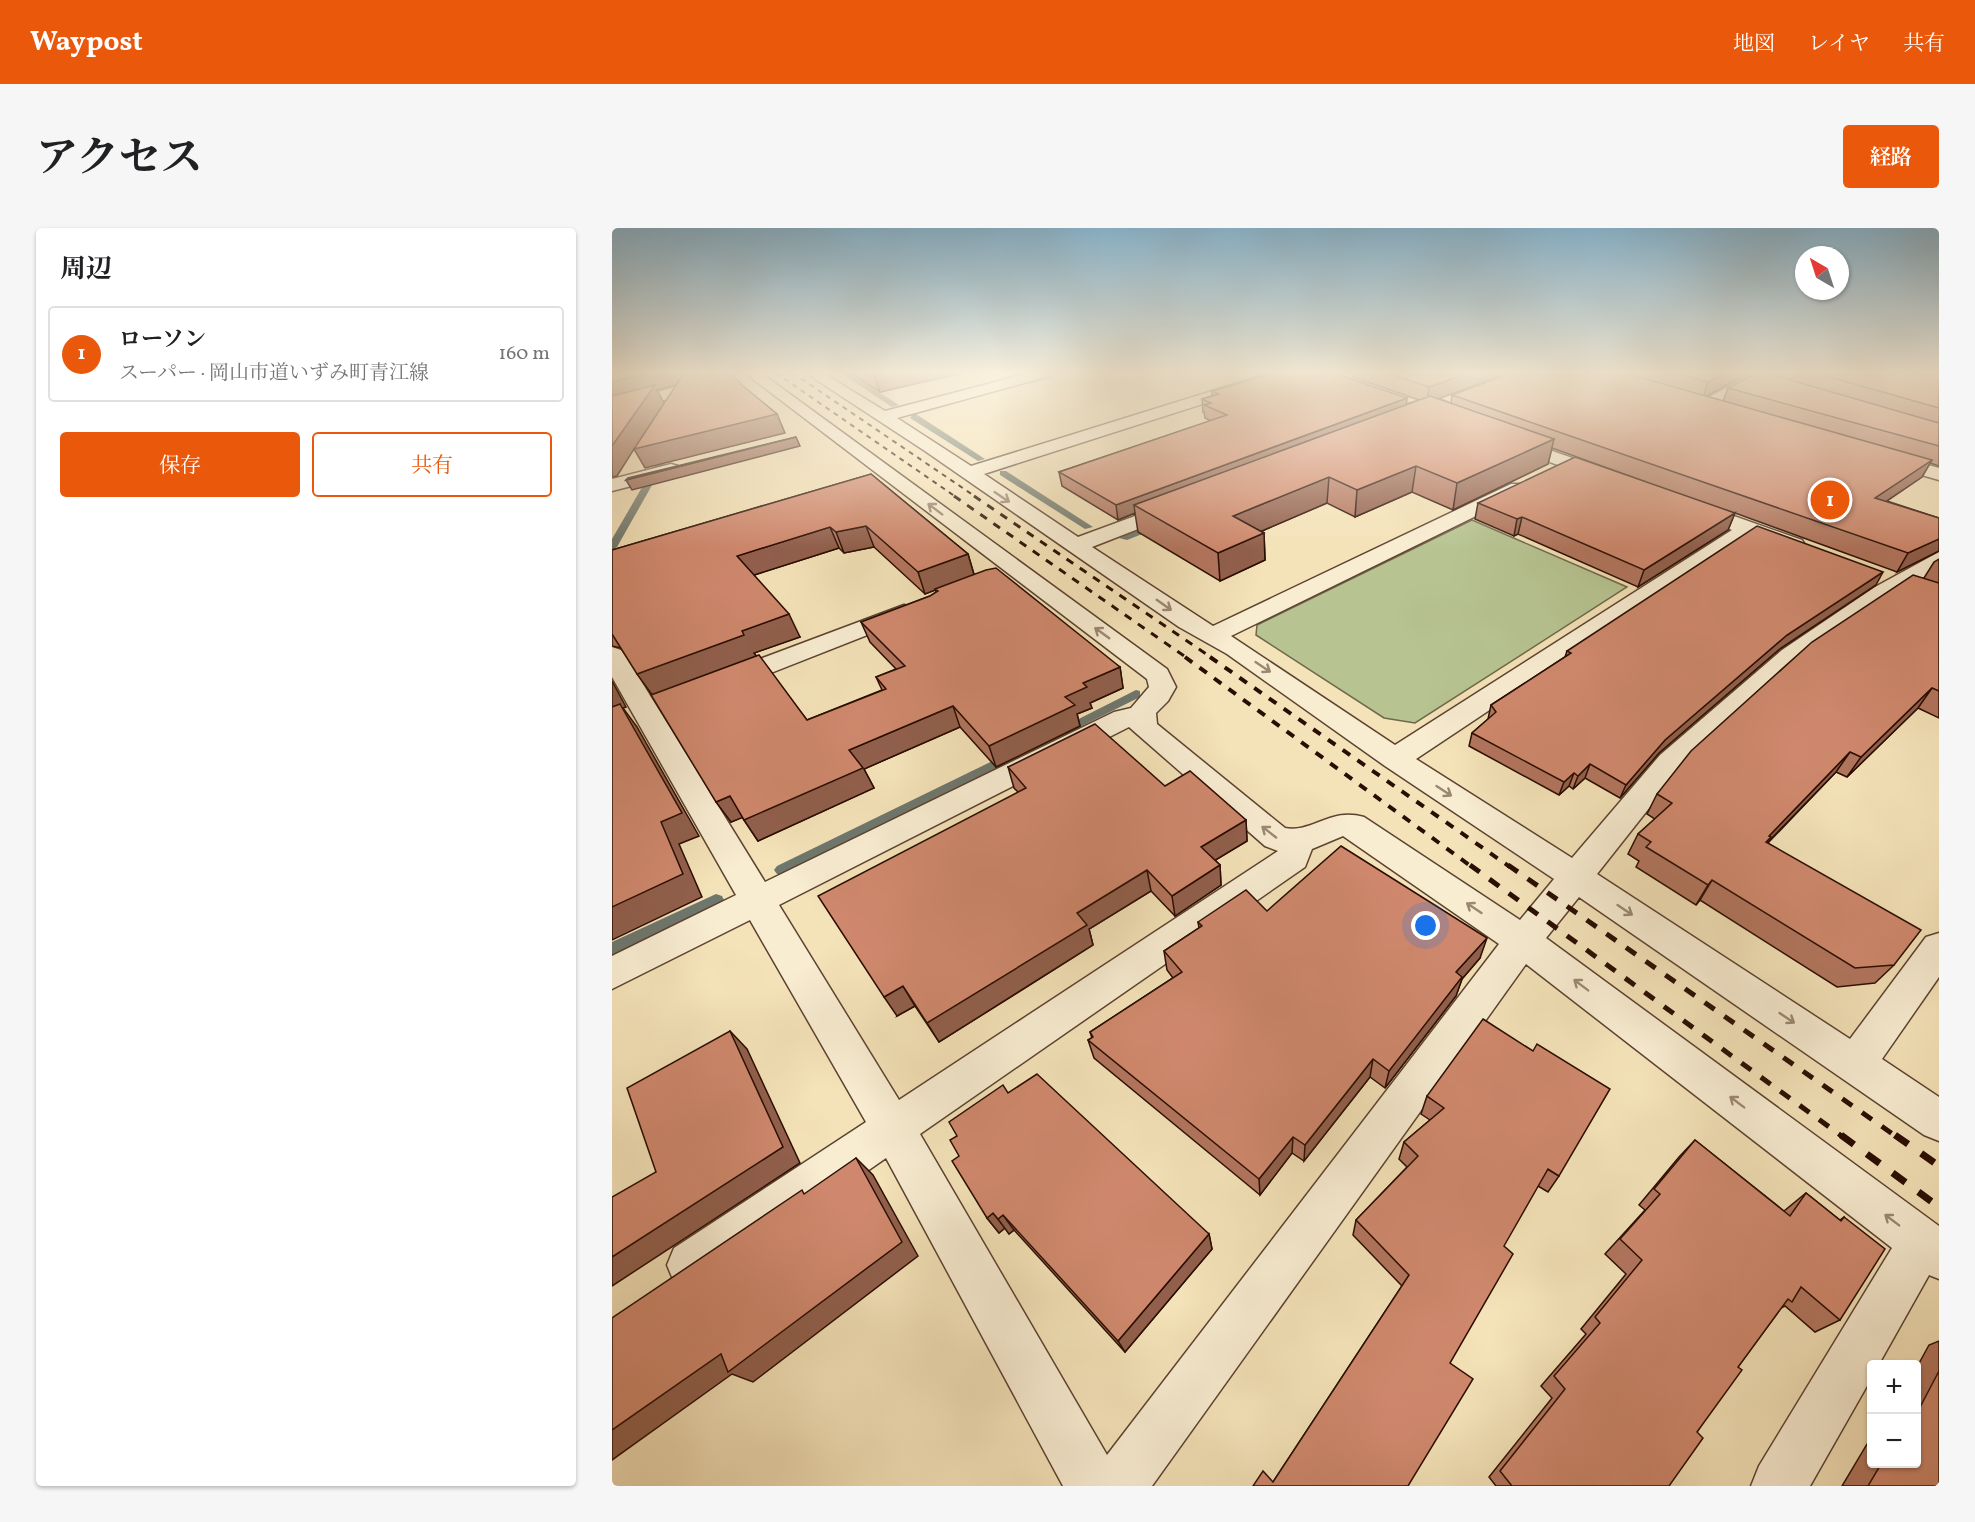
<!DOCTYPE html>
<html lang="ja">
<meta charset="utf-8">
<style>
:root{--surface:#fff;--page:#f6f6f6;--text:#202124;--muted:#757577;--line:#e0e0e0;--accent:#ea580c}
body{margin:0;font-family:Vollkorn,"Noto Serif JP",serif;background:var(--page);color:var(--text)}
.controls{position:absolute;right:18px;bottom:18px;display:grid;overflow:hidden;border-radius:6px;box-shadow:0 2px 4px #0004}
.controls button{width:54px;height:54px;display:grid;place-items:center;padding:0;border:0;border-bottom:2px solid var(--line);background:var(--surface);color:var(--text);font:30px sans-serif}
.compass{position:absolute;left:1183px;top:18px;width:54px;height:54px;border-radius:50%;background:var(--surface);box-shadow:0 2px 4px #0004;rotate:321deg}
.you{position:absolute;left:814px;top:698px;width:21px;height:21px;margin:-15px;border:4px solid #fff;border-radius:50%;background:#1a73e8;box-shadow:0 0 0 9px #1a73e833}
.badge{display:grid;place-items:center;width:39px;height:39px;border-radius:50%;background:var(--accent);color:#fff;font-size:20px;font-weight:700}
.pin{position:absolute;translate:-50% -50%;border:3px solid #fff;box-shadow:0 2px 6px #0006}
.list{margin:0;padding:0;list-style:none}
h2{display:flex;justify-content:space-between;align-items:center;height:78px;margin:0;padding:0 24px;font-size:26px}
h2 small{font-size:20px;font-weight:400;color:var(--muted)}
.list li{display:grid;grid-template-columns:39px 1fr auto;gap:18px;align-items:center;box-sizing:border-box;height:96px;margin:0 12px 12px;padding:0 12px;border:2px solid var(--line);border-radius:6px}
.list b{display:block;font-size:22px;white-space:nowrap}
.list p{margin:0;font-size:20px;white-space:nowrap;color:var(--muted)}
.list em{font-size:20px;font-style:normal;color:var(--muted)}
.actions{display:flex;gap:12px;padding:18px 24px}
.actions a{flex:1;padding:14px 0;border:2px solid var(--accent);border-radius:6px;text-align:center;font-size:21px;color:var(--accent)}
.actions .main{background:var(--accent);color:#fff}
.map{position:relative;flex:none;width:1327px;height:1258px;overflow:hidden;border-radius:6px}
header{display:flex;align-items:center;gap:36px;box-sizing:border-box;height:84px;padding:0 30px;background:var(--accent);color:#fff}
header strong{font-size:28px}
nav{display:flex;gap:33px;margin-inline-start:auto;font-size:21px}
.intro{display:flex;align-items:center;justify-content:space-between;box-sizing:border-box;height:144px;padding:0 36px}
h1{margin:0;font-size:42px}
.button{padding:15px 27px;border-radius:6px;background:var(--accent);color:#fff;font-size:21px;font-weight:700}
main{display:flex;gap:36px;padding:0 36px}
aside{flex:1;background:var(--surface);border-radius:6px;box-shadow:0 2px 4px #0004}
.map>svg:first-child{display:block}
.green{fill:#b7c492;stroke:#70684a;stroke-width:1.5}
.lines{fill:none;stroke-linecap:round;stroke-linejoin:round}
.stream{fill:#6e776d;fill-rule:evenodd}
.minor-casing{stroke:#5c4230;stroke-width:3}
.tertiary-casing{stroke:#5c4230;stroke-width:3}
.minor{fill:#f8ecd1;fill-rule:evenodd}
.tertiary{fill:#f8ecd1;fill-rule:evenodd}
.rail-far4{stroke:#2a0d02;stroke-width:2;stroke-dasharray:5 5;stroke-linecap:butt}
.rail-far3{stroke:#2a0d02;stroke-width:3;stroke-dasharray:8 8;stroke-linecap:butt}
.rail-far2{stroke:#2a0d02;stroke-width:4;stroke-dasharray:9 9;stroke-linecap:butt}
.rail-far1{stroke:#2a0d02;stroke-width:5;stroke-dasharray:12 12;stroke-linecap:butt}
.rail{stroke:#2a0d02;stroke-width:7;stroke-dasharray:16 16;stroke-linecap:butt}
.wall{fill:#b2755e;stroke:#2a0d02;stroke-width:1.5;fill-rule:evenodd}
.shaded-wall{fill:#915f4c;stroke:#2a0d02;stroke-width:1.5}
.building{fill:#cf886d;stroke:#2a0d02;stroke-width:1.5}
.oneway{stroke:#9b8874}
</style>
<header>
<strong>Waypost</strong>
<nav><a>地図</a><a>レイヤ</a><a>共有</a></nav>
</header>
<div class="intro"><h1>アクセス</h1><a class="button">経路</a></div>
<main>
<aside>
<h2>周辺<small></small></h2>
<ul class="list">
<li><span class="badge">1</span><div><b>ローソン</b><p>スーパー · 岡山市道いずみ町青江線</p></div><em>160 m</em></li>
</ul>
<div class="actions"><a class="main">保存</a><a>共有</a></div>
</aside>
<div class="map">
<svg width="1327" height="1258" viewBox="0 0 1327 1258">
<rect width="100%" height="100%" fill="#f4e2b8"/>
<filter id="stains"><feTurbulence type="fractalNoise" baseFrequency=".00333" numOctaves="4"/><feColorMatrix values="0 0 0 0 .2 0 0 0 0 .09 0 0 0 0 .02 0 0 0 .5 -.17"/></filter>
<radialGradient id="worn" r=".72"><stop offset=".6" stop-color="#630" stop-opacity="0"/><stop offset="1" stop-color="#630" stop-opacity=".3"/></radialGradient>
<polygon class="green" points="860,292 1015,359 803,495 772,490 644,407 645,397"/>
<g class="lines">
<g class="stream">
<polygon points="229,145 236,145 287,177 280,179"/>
<polygon points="301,186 304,186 373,231 366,233 298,190"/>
<polygon points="54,218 61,220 5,319 0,322 0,311"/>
<polygon points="388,243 394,243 481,299 473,301 388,247"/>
<polygon points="545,294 548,295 548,299 515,312 507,310"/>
<polygon points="524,462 528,463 528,469 454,506 444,506 443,503"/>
<polygon points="401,523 408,527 406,530 175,646 165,646 162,642 165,638"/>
<polygon points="104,666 110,668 112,672 110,676 0,729 0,714"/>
</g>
<g class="minor-casing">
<g id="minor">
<path d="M133,145H149L555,441L564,459L556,473L544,485L545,496L673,600C701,605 718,579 752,589L908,692L942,651L773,538L615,426L567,399L313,223L194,145H211L273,183L417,145H440L438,148L285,190L359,238L658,145H680L678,148L372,246L466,309L561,274H575L578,278L575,282L480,319L601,398L899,256H913L916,260L913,264L619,408L783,517L1120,302L1071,283L1068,279L1071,275H1085L1190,312L1193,317L1190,322H1174L1139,308L804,531L960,630L1048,527L1170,422L1263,359L1327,324V340L1279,369L1188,432L1068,541L985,646L1238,811L1314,709L1327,705V749L1270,831L1327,869V913L1312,907L967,669L934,710L1327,998V1051L1317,1047L1267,1136H1260V1149L1198,1258H1139L1147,1238L1280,1020L914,736L540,1258H451L274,930L96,1054L79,1061L62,1054L55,1037L62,1020L254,894L138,692L0,761V728L124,667L0,449V419L9,422L13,427L153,654L502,484L519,480L537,459L535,451ZM517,499L653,618L666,623L287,872L167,677ZM731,608L887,716L495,1227L308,906L693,639L700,621Z"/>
<polygon points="1148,145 1173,145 1171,148 1159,151 1172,158 1164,163 1142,156 1096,180 1090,182 1082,177 1136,148"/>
<polygon points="70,157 78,162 76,165 0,187 0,177"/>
<polygon points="895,207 1003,245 1006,249 1003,253 989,253 889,216 886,212 889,208"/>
<polygon points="59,236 66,238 68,242 66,246 0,263 0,251"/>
<polygon points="292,377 301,379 304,384 301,389 123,459 114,461 105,459 101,453 105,447"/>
</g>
</g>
<g class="tertiary-casing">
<polygon id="tertiary" points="1271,224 1327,240 1327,252 1264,234 1262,230"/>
</g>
<use href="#minor" class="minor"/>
<use href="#tertiary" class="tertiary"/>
<g class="rail-far4">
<polyline points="164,145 344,269"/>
<polyline points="181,145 364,269"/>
</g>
<g class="rail-far3">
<polyline points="342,268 575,430"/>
<polyline points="362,268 600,430"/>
</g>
<g class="rail-far2">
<polyline points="573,429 860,639"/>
<polyline points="598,429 898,639"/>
</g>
<g class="rail-far1">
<polyline points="858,637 1231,909"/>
<polyline points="896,637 1285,909"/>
</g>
<g class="rail">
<polyline points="1229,907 1327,979"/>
<polyline points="1283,907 1327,938"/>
</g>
</g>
<g class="wall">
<polygon points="238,145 350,145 268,164"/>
<path d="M742,145H896L826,170L839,175L840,167L899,145H1154L1168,149L1170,145H1327V238L1318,235L1310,249L1275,273L1327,290V323L1285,344L1123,285L1116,302L1026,359L906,306L902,308L863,291L866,275L1034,254L940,220L936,236L841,282L800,264L743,289L715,275L650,303L652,305L653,332L608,353L526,304L523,285L506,292L450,258L447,244L599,193L593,190L592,184H591L590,171L600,168V163L794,176L807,172L741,149ZM1144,145L1116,160L1111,173L1094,168L1135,146Z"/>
<path d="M259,246L356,326L362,346L508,439L511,460L478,475L480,480L465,486L468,498L384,539L348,499L252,541L262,560L146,613L130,589L119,594L40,467L9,420L0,418V322ZM262,319L313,366L323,362L324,364L318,368L249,394L258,414L284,441L264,449L270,462L195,492L142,425L188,409L142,347L227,320L232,325Z"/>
<polygon points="1327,331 1327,490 1306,480 1235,549 1224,544 1156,615 1282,737 1263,755 1225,759 1088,672 1084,677 1024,639 1027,633 1016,626 1026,606 1043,591 1035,586 1045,566 1312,350 1322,334"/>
<polygon points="1264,357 1169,420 1047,525 1008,570 973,550 961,561 957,558 947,567 857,518 860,505 876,491 879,477 953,429 955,423"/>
<polygon points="396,539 553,558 634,592 635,613 603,632 608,637 609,657 563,688 539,663 477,701 481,717 327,814 303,778 285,788 406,564 402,560"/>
<polygon points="655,683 868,730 850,751 844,768 773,860 758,849 692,933 680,925 648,967 482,830 476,812 480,810 478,804 561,750 555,742 552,723 587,700 586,694"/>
<polygon points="396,865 597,1006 600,1021 513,1124 402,1002 397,1006 393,1000 387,1005 375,990 347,928 345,908"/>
<polygon points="815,868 947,948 936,964 926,958 661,1254 790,1058 741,1007 744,992 795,939 787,931 792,914 818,892 809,886"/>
<polygon points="1083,912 1172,983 1194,965 1228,992 1232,989 1228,1092 1203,1104 1173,1078 1169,1080 1126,1139 1085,1204 1057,1258 884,1258 877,1249 940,1170 929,1158 974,1106 969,1101 1014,1046 993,1026 1033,982 1027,977 1067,929"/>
<polygon points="1327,1113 1327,1258 1230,1258 1255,1216 1260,1214 1260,1236 1305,1236 1305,1139 1317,1117"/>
</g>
<g class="shaded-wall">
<polygon points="36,145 73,145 64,157 45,162 52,175 165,186 173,205 33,240 22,221 5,248 0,249 0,154"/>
<polygon points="261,145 350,145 268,164"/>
<polygon points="857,145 896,145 815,175 817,159"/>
<polygon points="1115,145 1149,145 1135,146 1091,170 1096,154"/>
<polygon points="795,170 794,183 522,277 523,285 506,292 504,277"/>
<polygon points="184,209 188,218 20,262 14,252"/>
<polygon points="942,211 936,236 841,282 845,255"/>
<polygon points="1320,232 1310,249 1254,287 1263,270"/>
<polygon points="804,238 800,264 743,289 745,262"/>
<polygon points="717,249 715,275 622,315 621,288"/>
<polygon points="1123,285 1116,302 1026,359 1032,342"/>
<polygon points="910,289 906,306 902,308 905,291"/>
<polygon points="254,298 262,319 232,325 224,304"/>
<polygon points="218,299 227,320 136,349 125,328"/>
<polygon points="652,305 653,332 608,353 606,325"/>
<polygon points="1327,311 1327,323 1285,344 1296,325"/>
<polygon points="356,326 362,347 313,366 306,344"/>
<polygon points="1271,344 1264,357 1169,420 1047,525 1008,570 1014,557 1053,512 1175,407"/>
<polygon points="177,386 188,409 142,425 145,429 41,468 25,446 130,403"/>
<polygon points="508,439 511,460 478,475 480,480 465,486 468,498 384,539 377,518 453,469 471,455"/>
<polygon points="0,453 14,479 11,480 25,499 87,608 67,616 90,669 0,712"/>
<polygon points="1320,460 1306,480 1235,549 1249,529"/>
<polygon points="341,478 348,499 252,541 262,560 146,613 132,592 237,522"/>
<polygon points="1238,524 1224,544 1153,617 1157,608"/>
<polygon points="978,536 973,550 961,561 966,548"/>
<polygon points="962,545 957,558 947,567 952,554"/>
<polygon points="118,568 132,589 119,594 104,574"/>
<polygon points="634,592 635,613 592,639 589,619"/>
<polygon points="608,637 609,657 563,688 560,668"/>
<polygon points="535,642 539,663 477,701 481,717 327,814 315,795 465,685"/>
<polygon points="1100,652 1088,672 1084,677 1096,657"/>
<polygon points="875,710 868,730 850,751 844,768 773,860 777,843 844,744"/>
<polygon points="291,758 303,778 285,788 272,769"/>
<polygon points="118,803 135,821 188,935 0,1058 0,1029"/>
<polygon points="761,831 758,849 692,933 693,917"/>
<polygon points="681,909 680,925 648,967 647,951"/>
<polygon points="244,930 261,947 306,1028 141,1154 120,1146 0,1232 0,1202"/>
<polygon points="381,985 393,1000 387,1005 375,990"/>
<polygon points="391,987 402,1002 397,1006 386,991"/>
<polygon points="597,1006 600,1021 513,1124 506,1113"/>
</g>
<g class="building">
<polygon points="0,145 36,145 0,154"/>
<polygon points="72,145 118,145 130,157 165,186 22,221"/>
<polygon points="662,145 722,145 795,170 504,277 447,244 615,187 592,177 599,175 590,171 607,166 600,163"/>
<polygon points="775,145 857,145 817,159"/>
<polygon points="899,145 1013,145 1320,232 1263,270 1327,290 1327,311 1296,325 840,167"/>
<polygon points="1062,145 1115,145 1096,154"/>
<polygon points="1145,145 1154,145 1327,195 1327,218 1116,160"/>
<polygon points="1204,145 1327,145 1327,180"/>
<polygon points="43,157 0,218 0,168"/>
<polygon points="818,168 942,211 845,255 804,238 745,262 717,249 621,288 652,305 606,325 522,277"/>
<polygon points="184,209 14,252 16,250"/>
<polygon points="963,229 1123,285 1032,342 910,289 905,291 866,275"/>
<polygon points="259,246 356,326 306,344 254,298 224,304 218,299 125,328 177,386 130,403 132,407 25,446 0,406 0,322"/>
<polygon points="1145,298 1271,344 1175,407 1053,512 1014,557 978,536 966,548 962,545 952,554 860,505 884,484 879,477 959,425 955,423"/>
<polygon points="384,340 508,439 471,455 475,459 453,469 463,477 377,518 341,478 237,522 251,540 132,592 118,568 104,574 39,467 147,427 195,492 274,461 264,449 293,438 249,394 318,368 326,363 323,361 374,342"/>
<polygon points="1301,347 1327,355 1327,463 1320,460 1249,529 1238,524 1157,608 1159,609 1154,614 1309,702 1282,737 1243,740 1100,652 1096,657 1034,619 1039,614 1026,606 1060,575 1045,566 1079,523 1200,414"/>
<polygon points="8,476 70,585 49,594 71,646 0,679 0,479"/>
<polygon points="483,496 553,558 578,543 634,592 589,619 608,637 560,668 535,642 465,685 475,697 315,795 291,758 272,769 206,668 414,560 396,539"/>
<polygon points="729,618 875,710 844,744 850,749 777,843 761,831 693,917 681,909 647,951 476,812 481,809 478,804 570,744 552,723 590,698 586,694 634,662 655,683"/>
<polygon points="871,791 921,823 925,816 998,861 947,948 936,941 892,1018 901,1026 838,1135 861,1151 796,1258 641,1258 651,1243 661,1254 797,1047 744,992 806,928 792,914 832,880 815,868"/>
<polygon points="118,803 171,919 0,1029 0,969 44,944 15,860"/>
<polygon points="425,846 597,1006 506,1113 391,987 386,991 381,985 375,990 340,933 347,928 338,912 345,908 337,894 391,857 396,865"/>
<polygon points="1083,912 1178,988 1194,965 1229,993 1232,989 1273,1021 1228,1092 1189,1059 1180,1074 1176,1071 1126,1139 1130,1142 1085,1204 1091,1210 1057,1258 900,1258 888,1243 953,1161 942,1148 988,1095 983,1089 1030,1032 1008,1011 1048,966 1042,961"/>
<polygon points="244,930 290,1014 116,1144 109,1126 0,1202 0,1090 190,962 192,966"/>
<polygon points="1327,1143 1327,1258 1256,1258 1269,1236 1305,1236 1305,1185"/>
</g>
<defs><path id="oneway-shaft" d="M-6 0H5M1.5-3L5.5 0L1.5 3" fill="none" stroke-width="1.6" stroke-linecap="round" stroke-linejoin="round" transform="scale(1.5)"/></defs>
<g class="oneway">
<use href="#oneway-shaft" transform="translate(390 269) rotate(34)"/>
<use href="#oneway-shaft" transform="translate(323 281) rotate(-143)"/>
<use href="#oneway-shaft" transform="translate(552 377) rotate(35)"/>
<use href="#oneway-shaft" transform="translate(490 405) rotate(-144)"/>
<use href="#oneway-shaft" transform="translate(651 439) rotate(34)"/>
<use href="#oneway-shaft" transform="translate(832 563) rotate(33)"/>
<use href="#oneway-shaft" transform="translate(657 604) rotate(-142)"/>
<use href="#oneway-shaft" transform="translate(862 680) rotate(-146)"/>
<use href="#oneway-shaft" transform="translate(1013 682) rotate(34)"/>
<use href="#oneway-shaft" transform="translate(969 757) rotate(-143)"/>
<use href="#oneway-shaft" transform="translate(1175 790) rotate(34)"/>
<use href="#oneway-shaft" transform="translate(1125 874) rotate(-143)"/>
<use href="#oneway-shaft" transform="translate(1280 992) rotate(-143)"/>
</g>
<linearGradient id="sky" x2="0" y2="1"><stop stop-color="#89b8d3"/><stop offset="0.45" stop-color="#faf2df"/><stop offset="1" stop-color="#faf2df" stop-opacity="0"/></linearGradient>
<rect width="1327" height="321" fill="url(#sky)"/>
<rect width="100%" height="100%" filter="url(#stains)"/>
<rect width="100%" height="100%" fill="url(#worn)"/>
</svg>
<div class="controls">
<button>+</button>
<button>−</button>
</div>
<svg class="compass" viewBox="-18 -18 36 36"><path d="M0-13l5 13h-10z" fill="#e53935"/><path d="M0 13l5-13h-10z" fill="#757577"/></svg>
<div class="you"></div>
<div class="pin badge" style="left:1218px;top:272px">1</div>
</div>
</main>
